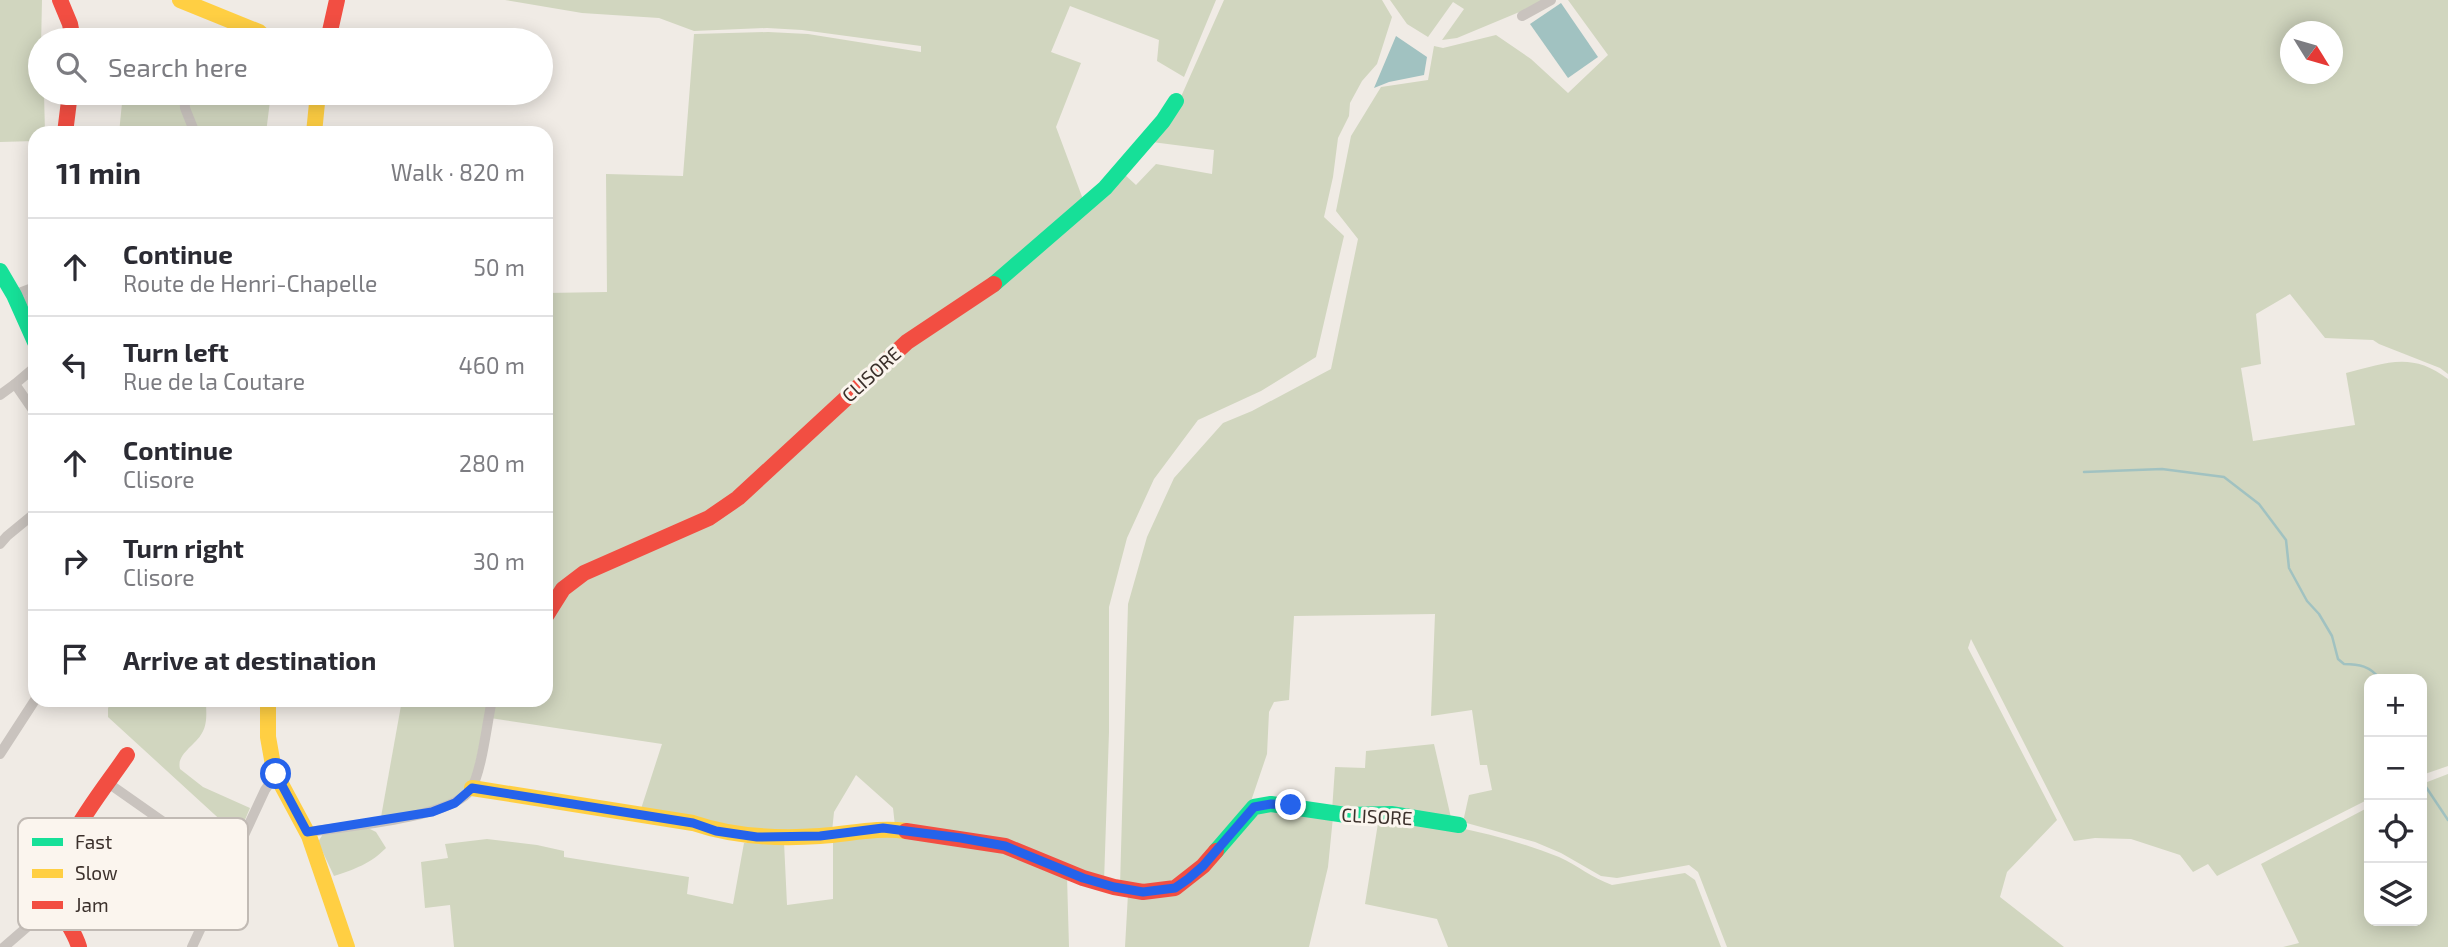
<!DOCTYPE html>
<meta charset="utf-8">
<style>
:root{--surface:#fff;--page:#f7f7f7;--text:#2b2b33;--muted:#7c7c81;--line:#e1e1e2}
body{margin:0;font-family:"Exo 2",sans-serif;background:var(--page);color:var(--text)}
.controls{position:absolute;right:21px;bottom:21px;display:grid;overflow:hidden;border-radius:14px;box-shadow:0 4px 18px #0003}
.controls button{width:63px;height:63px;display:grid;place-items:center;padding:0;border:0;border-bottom:2px solid var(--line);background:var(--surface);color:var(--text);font:35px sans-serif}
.compass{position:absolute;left:2280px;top:21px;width:63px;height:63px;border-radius:50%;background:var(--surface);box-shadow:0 4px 18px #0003;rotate:127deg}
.stop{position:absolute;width:21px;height:21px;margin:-16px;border:5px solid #2563eb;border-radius:50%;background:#fff}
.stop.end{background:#2563eb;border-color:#fff;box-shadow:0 2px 7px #0008}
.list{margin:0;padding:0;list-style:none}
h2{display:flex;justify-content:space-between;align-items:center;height:91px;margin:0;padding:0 28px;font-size:30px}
h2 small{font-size:23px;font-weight:400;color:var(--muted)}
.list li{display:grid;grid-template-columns:46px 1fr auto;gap:21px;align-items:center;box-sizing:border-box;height:98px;padding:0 28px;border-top:2px solid var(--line)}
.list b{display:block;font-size:26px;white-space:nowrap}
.list p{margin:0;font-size:23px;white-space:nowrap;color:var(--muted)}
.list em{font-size:23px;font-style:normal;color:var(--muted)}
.icon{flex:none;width:38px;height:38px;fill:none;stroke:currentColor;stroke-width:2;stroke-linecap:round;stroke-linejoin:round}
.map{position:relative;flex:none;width:2448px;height:947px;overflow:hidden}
.search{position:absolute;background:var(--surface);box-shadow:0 4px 18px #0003;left:28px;top:28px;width:525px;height:77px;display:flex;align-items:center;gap:18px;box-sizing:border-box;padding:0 24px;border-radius:38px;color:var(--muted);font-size:26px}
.panel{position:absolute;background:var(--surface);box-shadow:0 4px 18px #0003;left:28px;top:126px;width:525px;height:581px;border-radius:21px}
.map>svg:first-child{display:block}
.green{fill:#d1d6bf;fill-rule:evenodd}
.water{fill:#a1c2c1}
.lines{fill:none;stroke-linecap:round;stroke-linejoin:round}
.stream{stroke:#a1c2c1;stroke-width:2.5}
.street{stroke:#c9c3be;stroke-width:10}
.fast{stroke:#16e098;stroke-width:16}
.slow{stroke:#ffcf43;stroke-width:16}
.jam{stroke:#f24e42;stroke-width:16}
.route{stroke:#2563eb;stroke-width:9}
.labels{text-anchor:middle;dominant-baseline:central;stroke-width:6;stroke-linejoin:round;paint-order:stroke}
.street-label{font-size:19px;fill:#3b302b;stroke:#fbf5ee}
.key{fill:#fbf5ee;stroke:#c1bab4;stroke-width:2}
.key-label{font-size:19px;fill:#3b302b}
</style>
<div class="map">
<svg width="2448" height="947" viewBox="0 0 2448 947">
<rect width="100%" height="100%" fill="#f0ebe5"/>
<g class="green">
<polygon points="0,0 42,0 40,93 44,93 45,133 35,133 35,141 0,142"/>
<polygon points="505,0 1216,0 1184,77 1157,61 1159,40 1070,6 1051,52 1081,63 1056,127 1084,202 718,509 587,567 546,610 546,293 607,292 606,174 683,176 694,34 768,32 808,34 921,52 921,46 802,30 767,28 694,31 659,18 582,13"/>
<polygon points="1224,0 1382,0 1392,17 1377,64 1362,81 1350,103 1349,116 1338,138 1333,177 1324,217 1344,236 1316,357 1261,391 1198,420 1154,479 1127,538 1109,607 1109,732 1104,882 999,841 895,826 893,808 856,775 834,812 832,832 746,833 640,812 662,744 490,718 497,700 546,700 546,624 574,582 690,530 863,383 1124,174 1136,185 1156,164 1212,174 1214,150 1152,142 1176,108"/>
<polygon points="1390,0 1548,0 1457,38 1442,40 1464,9 1453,2 1428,37 1407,24"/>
<path d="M1568,0H2448V374L2440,368L2379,344L2373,340L2325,338L2290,294L2256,314L2261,364L2241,368L2253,441L2355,425L2346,373C2385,363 2412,351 2448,379V766L2422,775V679H2369V799L2217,876L2208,864L2193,872L2180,855L2131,839L2095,838L2074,841L1971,639L1968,648L2057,820L2007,872L2000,897L2064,947H1727L1698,872L1689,865L1617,878L1601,876L1561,853L1535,842L1463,822L1469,795L1492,790L1487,765H1480L1472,710L1431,716L1435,614L1294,616L1289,700L1274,702L1269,712L1267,754L1249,807L1174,885L1120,886L1128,604L1147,537L1174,478L1223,423L1252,411L1331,369L1358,239L1336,211L1351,136L1381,87L1428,80L1434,46L1443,48L1496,35L1531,59L1568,93L1608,55ZM2290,32H2332V74H2290Z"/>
<polygon points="123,93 271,93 266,133 119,133"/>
<path d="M113,700H206C206,711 208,723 202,733C195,746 176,754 180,769L203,787L250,808L238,836L108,717V708Z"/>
<polygon points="402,700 489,700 472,780 452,802 400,815 381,817"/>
<polygon points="1434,744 1452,822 1332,811 1335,767 1365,768 1366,751"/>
<polygon points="2448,774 2448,947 2283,947 2299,943 2261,864 2369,807 2369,921 2422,921 2422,784"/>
<polygon points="1261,808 1333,817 1328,867 1309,947 1125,947 1128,894 1171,893"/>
<path d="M1379,817C1439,821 1503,835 1559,857C1577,865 1592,878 1612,885L1685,873L1695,880L1721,947H1448L1437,919L1365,904Z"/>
<path d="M368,828L376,832L386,848C370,864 355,869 334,876L318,842L323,834Z"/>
<polygon points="884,831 993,848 1067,876 1069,947 454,947 450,905 425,908 421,862 448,858 445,844 487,839 537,845 564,851 564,857 689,877 687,894 733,904 744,843 784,842 787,905 833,899 833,837"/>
</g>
<g class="water">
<polygon points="1561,3 1598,57 1568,78 1530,24"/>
<polygon points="1396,36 1427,57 1424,75 1389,82 1374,88"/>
</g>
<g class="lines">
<g class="stream">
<path d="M2084,472L2162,469L2224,477L2259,504L2286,540L2289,568L2307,601L2319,614L2332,636L2338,659L2344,664C2359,664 2370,666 2380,679"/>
<polyline points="2422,781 2448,820"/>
</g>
<g class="street">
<polyline points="1522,16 1551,0"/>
<polyline points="184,93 185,108 195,133"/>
<polyline points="14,295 35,287"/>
<polyline points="19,304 35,297"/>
<polyline points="35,367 15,384 35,413"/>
<polyline points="0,395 15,384"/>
<polyline points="0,544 7,536 35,513"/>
<polyline points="0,754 35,700"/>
<polyline points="108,783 165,823"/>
<path d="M307,832C343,827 453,818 471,789C482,771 487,722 492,700"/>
<polyline points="4,947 57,901"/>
<polyline points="192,947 265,790 276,774"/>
</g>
<g class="fast">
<polyline points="0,271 14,295 35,342"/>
<polyline points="994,284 1105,188 1163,121 1176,101"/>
<polyline points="1216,851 1254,807 1271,804 1346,815 1391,814 1459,825"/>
</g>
<g class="slow">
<polyline points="180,0 259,32 268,40"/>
<polyline points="314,133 318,93"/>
<polyline points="268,700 268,737 273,765 280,782 309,836 347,947"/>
<path d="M472,788L693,823C734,837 777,839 820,836C850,834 877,827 906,831"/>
</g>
<g class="jam">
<polyline points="60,0 70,24 73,40"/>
<polyline points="328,40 337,0"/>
<polyline points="65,133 70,93"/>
<polyline points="546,616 563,589 584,573 709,518 738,498 907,342 994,284"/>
<polyline points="906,831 1005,846 1083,878 1114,887 1143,892 1175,888 1203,866 1216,851"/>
<path d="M79,947C74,929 60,916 57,898C48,854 103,791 127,755"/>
</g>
</g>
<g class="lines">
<polyline class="route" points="276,774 307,832 432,812 455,803 472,788 693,823 716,831 757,837 820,836 883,828 961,838 1005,846 1083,878 1114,887 1143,892 1175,888 1188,879 1203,866 1254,807 1271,804 1291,805"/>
</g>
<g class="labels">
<g class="street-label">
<text transform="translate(871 374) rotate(-42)">CLISORE</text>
<text transform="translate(1377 816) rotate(3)">CLISORE</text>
</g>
</g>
<rect x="18" y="818" width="230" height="112" rx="10" class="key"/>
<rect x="32" y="838" width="31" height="8" fill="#16e098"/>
<rect x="32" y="869" width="31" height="9" fill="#ffcf43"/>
<rect x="32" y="901" width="31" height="8" fill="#f24e42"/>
<g class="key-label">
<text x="75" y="849">Fast</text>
<text x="75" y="880">Slow</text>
<text x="75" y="912">Jam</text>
</g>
</svg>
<div class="controls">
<button>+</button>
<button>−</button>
<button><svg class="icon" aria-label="locate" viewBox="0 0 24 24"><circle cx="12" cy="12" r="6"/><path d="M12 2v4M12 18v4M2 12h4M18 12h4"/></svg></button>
<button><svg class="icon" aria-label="layers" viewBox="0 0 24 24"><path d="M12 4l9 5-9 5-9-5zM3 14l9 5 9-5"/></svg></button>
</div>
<svg class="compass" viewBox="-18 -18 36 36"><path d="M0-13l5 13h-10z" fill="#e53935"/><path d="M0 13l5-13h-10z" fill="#7c7c81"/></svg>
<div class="stop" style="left:276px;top:774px"></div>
<div class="stop end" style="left:1291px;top:805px"></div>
<div class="search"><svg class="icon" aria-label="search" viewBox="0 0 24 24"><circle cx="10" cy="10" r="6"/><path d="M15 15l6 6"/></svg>Search here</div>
<section class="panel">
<h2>11 min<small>Walk · 820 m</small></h2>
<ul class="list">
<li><svg class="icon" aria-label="ahead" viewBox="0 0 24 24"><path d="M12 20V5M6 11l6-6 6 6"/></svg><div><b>Continue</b><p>Route de Henri-Chapelle</p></div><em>50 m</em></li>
<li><svg class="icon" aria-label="left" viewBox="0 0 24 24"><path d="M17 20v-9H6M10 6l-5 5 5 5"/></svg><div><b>Turn left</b><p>Rue de la Coutare</p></div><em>460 m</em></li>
<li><svg class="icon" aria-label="ahead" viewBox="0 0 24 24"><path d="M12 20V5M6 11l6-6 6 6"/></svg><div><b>Continue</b><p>Clisore</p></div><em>280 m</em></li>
<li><svg class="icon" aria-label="right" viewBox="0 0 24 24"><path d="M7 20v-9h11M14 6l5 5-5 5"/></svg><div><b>Turn right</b><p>Clisore</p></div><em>30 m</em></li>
<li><svg class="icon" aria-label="arrive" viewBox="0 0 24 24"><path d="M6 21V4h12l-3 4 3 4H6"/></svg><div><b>Arrive at destination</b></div></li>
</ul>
</section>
</div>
